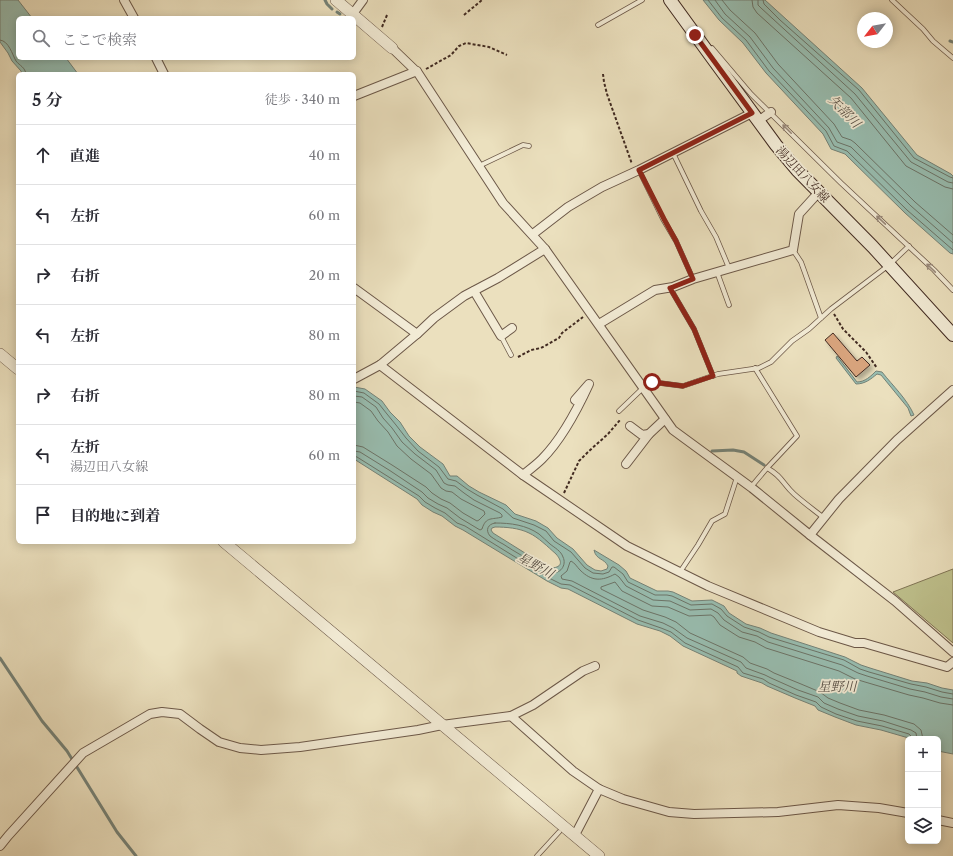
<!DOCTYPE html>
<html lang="ja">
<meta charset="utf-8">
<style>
:root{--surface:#fff;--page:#f7f7f7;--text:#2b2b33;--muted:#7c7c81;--line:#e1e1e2}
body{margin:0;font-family:"Libre Caslon Text","Noto Serif JP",serif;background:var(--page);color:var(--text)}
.controls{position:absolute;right:12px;bottom:12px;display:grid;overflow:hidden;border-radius:6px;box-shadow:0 2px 10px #0003}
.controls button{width:36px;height:36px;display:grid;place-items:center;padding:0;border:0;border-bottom:1px solid var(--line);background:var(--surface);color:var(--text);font:20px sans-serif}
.compass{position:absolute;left:857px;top:12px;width:36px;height:36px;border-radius:50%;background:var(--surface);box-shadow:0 2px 10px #0003;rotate:239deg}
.stop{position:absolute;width:12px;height:12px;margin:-9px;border:3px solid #8f2418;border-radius:50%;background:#fff}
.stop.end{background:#8f2418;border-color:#fff;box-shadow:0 1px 4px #0008}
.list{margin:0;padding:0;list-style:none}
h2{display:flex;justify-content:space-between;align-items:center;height:52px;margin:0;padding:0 16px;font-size:17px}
h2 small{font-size:13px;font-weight:400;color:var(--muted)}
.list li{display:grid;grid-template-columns:26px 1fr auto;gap:12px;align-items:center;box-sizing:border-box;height:60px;padding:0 16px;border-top:1px solid var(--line)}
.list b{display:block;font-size:15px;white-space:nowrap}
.list p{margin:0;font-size:13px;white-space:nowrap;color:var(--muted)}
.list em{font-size:13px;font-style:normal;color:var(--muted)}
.icon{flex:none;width:22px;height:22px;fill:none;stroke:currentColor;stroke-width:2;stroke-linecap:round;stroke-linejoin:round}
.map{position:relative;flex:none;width:953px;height:856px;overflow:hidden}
.search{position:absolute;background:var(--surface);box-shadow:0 2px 10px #0003;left:16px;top:16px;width:340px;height:44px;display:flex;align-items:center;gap:10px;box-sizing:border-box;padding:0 14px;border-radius:6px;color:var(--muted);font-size:15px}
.panel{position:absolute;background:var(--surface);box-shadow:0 2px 10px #0003;left:16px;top:72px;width:340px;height:472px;border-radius:6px}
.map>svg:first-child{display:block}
.green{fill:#bec08c;stroke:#807556}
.water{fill:#98bdb0;stroke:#758277;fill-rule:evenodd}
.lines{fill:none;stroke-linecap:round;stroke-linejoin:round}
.shore{stroke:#6c7468;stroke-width:1}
.stream{stroke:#758277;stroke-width:3}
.building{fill:#d7a37c;stroke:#412a21;filter:url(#shadow)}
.service-casing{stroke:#6c5848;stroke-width:5.5}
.minor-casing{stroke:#6c5848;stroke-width:10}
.tertiary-casing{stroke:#6c5848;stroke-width:12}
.secondary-casing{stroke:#412a21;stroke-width:14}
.path{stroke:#412a21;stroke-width:2;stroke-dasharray:3 2;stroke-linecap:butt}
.service{stroke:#f2ebd5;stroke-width:4}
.minor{stroke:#f2ebd5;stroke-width:8}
.tertiary{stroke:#f2ebd5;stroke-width:11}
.secondary{stroke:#f2ebd5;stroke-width:12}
.oneway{stroke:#9a8a7b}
.route{stroke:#8f2418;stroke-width:5}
.labels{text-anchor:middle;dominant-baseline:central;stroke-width:3.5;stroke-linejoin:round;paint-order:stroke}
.street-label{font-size:12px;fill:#412a21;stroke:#f2ebd5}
.water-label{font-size:13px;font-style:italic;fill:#574f45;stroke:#f2ebd5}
</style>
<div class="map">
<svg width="953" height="856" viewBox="0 0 953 856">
<defs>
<filter id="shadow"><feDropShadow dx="3.5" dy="3.5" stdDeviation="2" flood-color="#0004"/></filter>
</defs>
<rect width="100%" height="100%" fill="#ebe0be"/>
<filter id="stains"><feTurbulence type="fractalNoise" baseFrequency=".005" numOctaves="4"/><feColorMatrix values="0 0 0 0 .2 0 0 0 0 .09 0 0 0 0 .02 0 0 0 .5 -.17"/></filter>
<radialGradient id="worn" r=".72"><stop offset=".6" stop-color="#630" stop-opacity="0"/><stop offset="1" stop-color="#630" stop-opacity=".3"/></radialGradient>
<polygon class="green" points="953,569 953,643 893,592"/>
<g class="water">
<polygon points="0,0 18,0 32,18 18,18 18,58 66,58 78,74 22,74 21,71 12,61 8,53 0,42"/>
<polygon points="703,0 765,0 862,88 917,155 951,174 953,176 953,254 950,253 905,213 845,154 831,149 823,134 766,73 743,43 719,20"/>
<path d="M837,356L857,382C865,382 871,376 876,371L882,372C893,386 907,399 914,415L911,416L908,408L881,375L877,374C871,379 865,384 856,384L836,358Z"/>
<path d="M354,387L365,389L382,401L390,412L400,422L409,436L420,447L443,464L450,476H457L469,486L479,492L506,505L515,514L536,521L548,528L557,538L573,549L587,565L595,570L601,571L607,569L608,566C604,558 596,560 594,550L619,565L626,571L630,578L657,591H668L673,592L692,601L712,600L724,606L729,613L746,624L760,628L771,633L845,657L861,665L870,668L912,681L927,683L942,688L953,690V754L938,751V739H912L881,730L856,725L835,717L818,710L815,706L795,698L767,686L762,683L741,676L737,673V671L683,646L670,636L660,631L637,624L568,589L561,588L547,581L463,530L455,526L442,516L433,512L422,505L417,499L354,459ZM495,527C506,527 519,528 529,533C538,537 548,547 556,554C562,561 563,567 552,568L525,553L493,533L491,530L492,528Z"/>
</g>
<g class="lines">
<g class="shore">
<polyline points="708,0 722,18 746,40 769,71 826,131 834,146 847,151 907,210 953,250"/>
<polyline points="715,0 725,14 750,37 773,68 829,128 837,142 851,147 911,206 953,243"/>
<polyline points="722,0 730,10 755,33 778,64 834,124 842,137 851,140 855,143 915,202 953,235"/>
<polyline points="752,0 753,7 757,13 851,98 906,166 945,187 953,189"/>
<polyline points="758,0 758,5 761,8 855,94 911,162 948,182 953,183"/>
<polyline points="763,0 764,4 780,20 859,90 914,158 950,177 953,178"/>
<path d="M0,40C9,41 12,54 16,61C20,66 25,67 26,74"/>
<polyline points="354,391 364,393 379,404 387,414 396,425 406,438 418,451 439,467 448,479 456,481 467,489 477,495 503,509 513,518 534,525 546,531 554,541 571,552 585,568 593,573 603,574 609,572 612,567 614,567 623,574 628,582 655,595 667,595 672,596 691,605 712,604 721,609 727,616 744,627 759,632 769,637 844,660 860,669 869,672 911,684 926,687 942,692 953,694"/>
<path d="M354,396L362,397L376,407L383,418L392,428L402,442L415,454L436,470L444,483L448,485L455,486L464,493L474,500L500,513L502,515V517C492,520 486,516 482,529L480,530L460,518L447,508L438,504L428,498L422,492L389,470L360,452L354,451"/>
<polyline points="354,402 360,403 371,411 378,421 388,432 397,446 411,459 431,474 441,488 446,491 452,492 461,499 484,511 485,514 479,520 477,521 463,513 450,503 441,499 432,493 426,487 392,465 363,447 354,445"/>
<polyline points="354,456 357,457 419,496 425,502 435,508 445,513 457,523 465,526 549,578 561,584 570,585 638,620 661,628 671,632 685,643 738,667 743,673 763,679 769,683 796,695 816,702 821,707 836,714 857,721 882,726 909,734 911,736 912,739"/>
<path d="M495,523C511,523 526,525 539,534C543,537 546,541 550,544C555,548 561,551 563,557C567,565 560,575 551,572C547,571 543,568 540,566C528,559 515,552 503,544C499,542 494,539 490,536C485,530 488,524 495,523Z"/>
<path d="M917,739L916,733L911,730L883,721L858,716L838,709L824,703L818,697L798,690L771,678L765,675L746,668L741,662L687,638L673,628L663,623L640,616L572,581L562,579L561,576L567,571L570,562L571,561C575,563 577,567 580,570C592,582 602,581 615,574L619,577L626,586L653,600L670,601L690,610L711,609L718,613L724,620L742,632L757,636L768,642L842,665L858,673L867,676L910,689L925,692L941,697L953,699"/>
<polyline points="923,739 921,730 914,724 884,715 859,710 840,703 828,698 820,692 801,684 774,673 767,669 750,663 743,657 690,633 676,622 665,617 643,610 601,589 601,587 615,582 622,591 652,606 668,607 689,616 711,615 714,617 720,625 739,637 755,642 766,648 839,671 855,679 865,682 909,695 923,698 940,703 953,705"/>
</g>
<g class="stream">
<polyline points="325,0 327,4 332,9"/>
<polyline points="337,12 340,14"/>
<polyline points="950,41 953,42"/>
<polyline points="712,451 733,450 744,452 764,465"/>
<polyline points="0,658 42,721 67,751 117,832 136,856"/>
</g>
</g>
<polygon class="building" points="833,333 857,361 862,357 870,365 856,377 825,340"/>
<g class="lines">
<g class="service-casing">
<g id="service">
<polyline points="892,0 923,29 933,41 953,58"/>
<polyline points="598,25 642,0"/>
<polyline points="712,48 751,94 841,183 934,270 953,290"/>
<polyline points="673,153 701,211 716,237 729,268"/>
<polyline points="479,166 523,145 529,146"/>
<polyline points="639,170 663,219 676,241 693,279"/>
<polyline points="793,250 801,262 805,273 821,318"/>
<polyline points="717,272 729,305"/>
<polyline points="670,288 694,329 713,376"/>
<polyline points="501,336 511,355"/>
<polyline points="755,368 797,436 767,468"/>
<polyline points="641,384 652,382 683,386 718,374 759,368 771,362 792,341 809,329 831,309 889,265 909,246"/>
<polyline points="619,411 643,388"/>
<path d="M751,487L767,468C782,476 783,484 794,494C804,503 814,510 824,518"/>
<polyline points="680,572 698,545 712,521 725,514 737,477"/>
<polyline points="537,856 559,832"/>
</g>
</g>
<g class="minor-casing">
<g id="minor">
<polyline points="124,0 134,18"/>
<polyline points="352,15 363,0"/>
<polyline points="392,48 418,73 503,203 545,249 673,430 752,488 810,535 895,601 953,652"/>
<polyline points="156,58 164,74"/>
<polyline points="354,96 417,71"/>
<polyline points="758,121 771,112"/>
<polyline points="533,234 568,207 602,187 639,170 752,113"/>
<polyline points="354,288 417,334"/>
<polyline points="474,291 501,336 512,328"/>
<polyline points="599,324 655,290 673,287 693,279 793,250 799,214 819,192"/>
<polyline points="380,365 523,475 627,546 708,586 819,632 855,643 864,643 947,667 953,662"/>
<polyline points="354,379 380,365 417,334 434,318 464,296 498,278 545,249"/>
<polyline points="630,426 642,435 649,434 665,419"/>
<polyline points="626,464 649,434"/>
<path d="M523,475C529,470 536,465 542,459C561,440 578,408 589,384L575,400"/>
<polyline points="810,535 839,499 897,440 953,390"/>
<polyline points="511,716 533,705 583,671 595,666"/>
<polyline points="938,820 953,823"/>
<polyline points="575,835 599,789"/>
<polyline points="0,846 8,836 83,753 150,714 162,712 180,714 200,729 219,742 240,748 261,750 300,747 418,730 442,725 511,716 573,771 599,789 623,799 669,812 694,814 778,812 838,805 879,808 908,813"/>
</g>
</g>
<g class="tertiary-casing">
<g id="tertiary">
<polyline points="336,0 392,48"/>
<polyline points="0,354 18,369"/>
<polyline points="224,542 599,856"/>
</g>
</g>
<g class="secondary-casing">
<polyline id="secondary" points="670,0 710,55 776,145 797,170 873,247 953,335"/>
</g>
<g class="path">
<polyline points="464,15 482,0"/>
<polyline points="382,27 387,15"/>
<polyline points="426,69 451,55 459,46 466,43 489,47 507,55"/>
<polyline points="603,74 604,82 607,94 632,164"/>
<polyline points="834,314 843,329 866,352 877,368"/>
<polyline points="518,357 531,350 541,348 559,338 562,333 583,317"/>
<polyline points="564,493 579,461 589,451 608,434 620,420"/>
</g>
<use href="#service" class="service"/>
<use href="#minor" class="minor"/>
<use href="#tertiary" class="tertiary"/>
<use href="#secondary" class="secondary"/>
</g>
<defs><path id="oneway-shaft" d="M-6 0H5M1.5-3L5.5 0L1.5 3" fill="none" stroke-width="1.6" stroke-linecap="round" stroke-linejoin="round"/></defs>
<g class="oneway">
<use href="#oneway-shaft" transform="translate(787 129) rotate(-135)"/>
<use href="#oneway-shaft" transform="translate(881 220) rotate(-137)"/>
<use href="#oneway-shaft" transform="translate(931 268) rotate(-136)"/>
</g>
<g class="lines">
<polyline class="route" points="652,382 683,386 713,376 694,329 670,288 673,287 693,279 676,241 664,219 639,170 752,113 695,35"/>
</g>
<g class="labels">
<g class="street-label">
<text transform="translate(803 174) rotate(47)">湯辺田八女線</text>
</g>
<g class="water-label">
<text transform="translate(845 111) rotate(46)">矢部川</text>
<text transform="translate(536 565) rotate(29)">星野川</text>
<text x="837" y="686">星野川</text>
</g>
</g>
<rect width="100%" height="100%" filter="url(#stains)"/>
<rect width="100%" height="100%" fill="url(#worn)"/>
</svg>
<div class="controls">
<button>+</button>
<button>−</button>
<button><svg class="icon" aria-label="layers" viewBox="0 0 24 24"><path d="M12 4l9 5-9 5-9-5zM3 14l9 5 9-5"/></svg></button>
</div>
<svg class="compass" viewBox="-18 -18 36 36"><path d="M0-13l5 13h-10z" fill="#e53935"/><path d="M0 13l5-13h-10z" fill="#7c7c81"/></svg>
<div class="stop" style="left:652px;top:382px"></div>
<div class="stop end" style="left:695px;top:35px"></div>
<div class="search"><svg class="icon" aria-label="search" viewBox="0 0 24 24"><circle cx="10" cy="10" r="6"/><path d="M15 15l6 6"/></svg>ここで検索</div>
<section class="panel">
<h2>5 分<small>徒歩 · 340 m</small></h2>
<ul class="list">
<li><svg class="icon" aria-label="ahead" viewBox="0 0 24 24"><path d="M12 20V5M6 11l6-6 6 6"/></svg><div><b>直進</b></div><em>40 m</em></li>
<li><svg class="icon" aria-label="left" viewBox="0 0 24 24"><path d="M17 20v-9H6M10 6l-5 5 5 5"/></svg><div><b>左折</b></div><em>60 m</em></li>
<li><svg class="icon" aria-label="right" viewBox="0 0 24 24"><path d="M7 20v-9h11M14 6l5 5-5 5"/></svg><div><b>右折</b></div><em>20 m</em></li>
<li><svg class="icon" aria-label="left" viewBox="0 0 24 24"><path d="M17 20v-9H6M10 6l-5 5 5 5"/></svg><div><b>左折</b></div><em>80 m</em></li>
<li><svg class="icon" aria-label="right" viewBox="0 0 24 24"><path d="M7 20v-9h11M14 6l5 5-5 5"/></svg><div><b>右折</b></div><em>80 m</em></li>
<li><svg class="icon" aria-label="left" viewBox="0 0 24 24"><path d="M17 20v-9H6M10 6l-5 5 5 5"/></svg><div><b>左折</b><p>湯辺田八女線</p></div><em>60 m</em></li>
<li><svg class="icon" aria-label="arrive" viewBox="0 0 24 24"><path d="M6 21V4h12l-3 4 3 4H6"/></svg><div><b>目的地に到着</b></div></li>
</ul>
</section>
</div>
